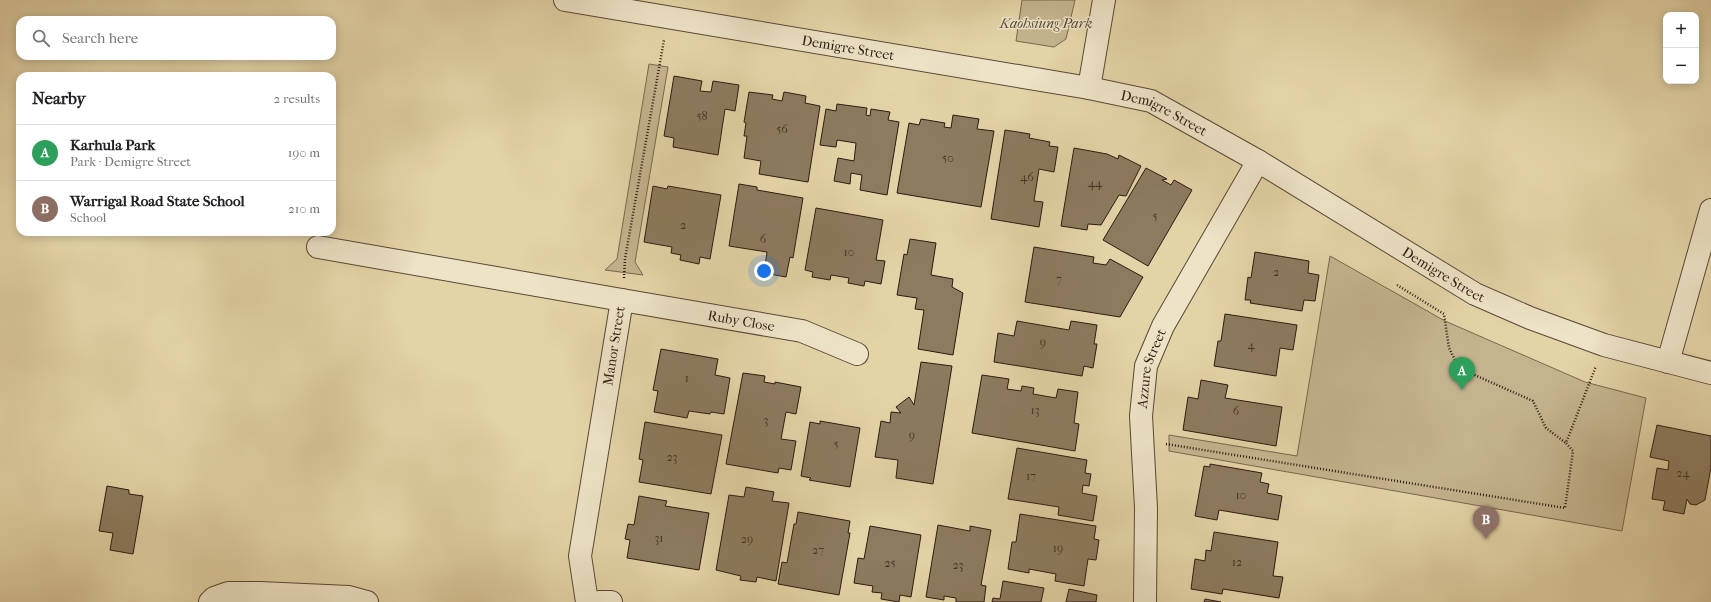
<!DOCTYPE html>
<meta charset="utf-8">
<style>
:root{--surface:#fff;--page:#f6f6f6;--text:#202124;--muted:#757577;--line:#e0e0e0;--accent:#8f2418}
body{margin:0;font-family:"IM FELL French Canon",serif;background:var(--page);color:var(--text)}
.controls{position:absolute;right:12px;top:12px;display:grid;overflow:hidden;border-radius:8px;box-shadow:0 2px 10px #0003}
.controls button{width:36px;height:36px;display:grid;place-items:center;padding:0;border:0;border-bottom:1px solid var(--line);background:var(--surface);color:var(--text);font:20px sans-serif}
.you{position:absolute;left:764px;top:271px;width:14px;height:14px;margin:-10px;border:3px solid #fff;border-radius:50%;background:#1a73e8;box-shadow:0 0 0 6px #1a73e833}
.badge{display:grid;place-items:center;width:26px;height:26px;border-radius:50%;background:var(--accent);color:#fff;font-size:13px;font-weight:700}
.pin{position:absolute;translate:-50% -33px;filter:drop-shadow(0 1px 2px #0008)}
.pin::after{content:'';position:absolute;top:21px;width:14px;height:12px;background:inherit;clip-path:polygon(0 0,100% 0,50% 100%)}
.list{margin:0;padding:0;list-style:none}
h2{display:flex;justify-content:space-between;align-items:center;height:52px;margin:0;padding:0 16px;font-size:17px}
h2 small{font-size:13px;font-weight:400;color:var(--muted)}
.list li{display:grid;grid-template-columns:26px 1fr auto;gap:12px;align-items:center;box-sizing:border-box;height:56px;padding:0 16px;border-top:1px solid var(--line)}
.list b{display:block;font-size:15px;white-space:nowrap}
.list p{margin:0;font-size:13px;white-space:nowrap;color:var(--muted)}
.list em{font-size:13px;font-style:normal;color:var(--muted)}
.icon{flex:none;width:22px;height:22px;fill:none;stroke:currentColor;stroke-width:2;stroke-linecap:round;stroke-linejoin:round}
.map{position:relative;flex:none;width:1711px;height:602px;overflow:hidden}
.search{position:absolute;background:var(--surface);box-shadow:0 2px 10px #0003;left:16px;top:16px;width:320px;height:44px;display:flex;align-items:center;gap:10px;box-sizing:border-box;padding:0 14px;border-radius:12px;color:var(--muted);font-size:15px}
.panel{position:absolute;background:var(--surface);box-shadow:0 2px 10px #0003;left:16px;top:72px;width:320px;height:164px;border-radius:12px}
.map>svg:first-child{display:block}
.green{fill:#c4b48e;stroke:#796750}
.building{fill:#8c7b5f;stroke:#2e1a12}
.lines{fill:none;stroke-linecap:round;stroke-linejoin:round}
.minor-casing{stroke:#5b4837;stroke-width:24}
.path{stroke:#2e1a12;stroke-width:2.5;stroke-dasharray:1 2;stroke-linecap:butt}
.minor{stroke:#ede3c6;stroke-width:22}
.labels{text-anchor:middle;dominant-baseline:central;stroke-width:3;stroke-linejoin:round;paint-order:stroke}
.number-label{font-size:12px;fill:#463225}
.park-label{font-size:14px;font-style:italic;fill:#5b4837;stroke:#ede3c6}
.street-label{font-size:14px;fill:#2e1a12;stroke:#ede3c6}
</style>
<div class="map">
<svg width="1711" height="602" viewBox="0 0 1711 602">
<rect width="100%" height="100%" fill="#e3d4a7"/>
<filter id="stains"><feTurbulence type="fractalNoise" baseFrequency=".005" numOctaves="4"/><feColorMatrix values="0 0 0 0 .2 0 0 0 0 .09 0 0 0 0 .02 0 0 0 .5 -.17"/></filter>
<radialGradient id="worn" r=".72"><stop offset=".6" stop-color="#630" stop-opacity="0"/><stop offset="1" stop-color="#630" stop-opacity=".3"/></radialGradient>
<g class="green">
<polygon points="1022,0 1075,0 1066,39 1054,47 1016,41"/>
<polygon points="649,64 668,67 635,262 643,275 605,270 617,259"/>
<polygon points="1330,256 1445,321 1585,382 1646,398 1622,531 1169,451 1169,435 1297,456"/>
</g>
<g class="building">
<polygon points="674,76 702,81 700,91 711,92 713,81 739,85 735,111 725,109 718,155 673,147 674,138 664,136"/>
<polygon points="749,92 773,95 772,99 782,101 784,92 806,96 805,103 820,106 808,182 759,174 761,161 744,158 747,136 744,136 746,123 744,122"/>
<polygon points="837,104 867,108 866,115 870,116 871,109 890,112 888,120 899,122 887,195 860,190 862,175 851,173 850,184 834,181 838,158 854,161 856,143 837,140 836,147 820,145 826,109 836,111"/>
<polygon points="953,115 979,119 977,129 994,131 981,207 897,193 909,123 919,125 921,119 945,123 944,127 951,128"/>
<polygon points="1005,130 1030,134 1029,138 1050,142 1049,146 1058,147 1054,172 1039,169 1034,201 1043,202 1039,227 991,219"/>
<polygon points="1074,148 1107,154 1118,159 1119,155 1141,166 1126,196 1119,195 1101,225 1088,224 1087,230 1061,226"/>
<polygon points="1146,168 1167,179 1162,180 1171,185 1174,180 1192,190 1148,266 1103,240"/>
<polygon points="739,184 757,187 757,190 803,198 793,258 790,257 786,277 764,273 767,252 729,246"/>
<polygon points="653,186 667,189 668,186 721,195 710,259 700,257 699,264 680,260 681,255 671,253 672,247 644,242"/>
<polygon points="816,208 883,220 876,260 885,261 881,284 865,281 864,286 848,283 849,278 831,275 830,280 812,277 813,272 805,270"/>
<polygon points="910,239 936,243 931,275 953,279 952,287 963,293 953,355 918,349 924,310 915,309 917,298 897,295 904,254 907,255"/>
<polygon points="1034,247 1094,257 1093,263 1106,265 1110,259 1143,277 1120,317 1025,302"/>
<polygon points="1255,252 1309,261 1308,273 1319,275 1315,301 1304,300 1302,311 1250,303 1251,300 1245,300 1248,277 1251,278"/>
<polygon points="1225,314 1297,325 1293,350 1280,348 1276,376 1214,366 1218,341 1221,341"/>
<polygon points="1017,321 1069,330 1071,321 1097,325 1094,344 1097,344 1093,368 1084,366 1082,376 994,362 998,333 1014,336"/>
<polygon points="661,349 718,359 715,375 730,378 724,414 711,412 710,414 689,411 687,418 654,412 658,391 653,390"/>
<polygon points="921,362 952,366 933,484 896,478 898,460 875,457 881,421 890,423 891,412 901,413 896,407 909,397 914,405"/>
<polygon points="743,373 765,376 764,382 775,384 775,382 801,387 796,414 786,412 781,439 796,441 791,470 779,468 778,473 726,464"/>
<polygon points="982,375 1009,379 1007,389 1021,391 1022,386 1034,388 1033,394 1056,398 1058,389 1078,392 1074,423 1079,424 1075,451 972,433"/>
<polygon points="1201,380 1228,385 1225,398 1282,407 1276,446 1183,430 1188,397 1198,399"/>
<polygon points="820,421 860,428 850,487 809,480 811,478 801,476 810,422 820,424"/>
<polygon points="645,422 722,435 711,494 639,482 643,460 639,459"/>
<polygon points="1657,425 1711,436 1711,467 1705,500 1696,505 1690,504 1687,499 1684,514 1663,510 1665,501 1652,499 1657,468 1668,470 1669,461 1650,457"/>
<polygon points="1017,448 1087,460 1085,473 1091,474 1089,486 1083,485 1082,493 1097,496 1093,521 1058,515 1059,507 1008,499"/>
<polygon points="1210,464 1262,473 1260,482 1269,484 1267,493 1282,496 1278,520 1219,510 1217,520 1195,516 1204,466 1210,467"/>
<polygon points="107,486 129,490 129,494 143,496 133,554 110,550 113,533 99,531"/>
<polygon points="746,487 774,492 772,501 789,503 776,581 757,577 756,582 740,580 741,576 716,570 729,495 744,497"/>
<polygon points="639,496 667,501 665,506 709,513 699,570 627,558 630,540 625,539 628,524 634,525"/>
<polygon points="798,512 850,521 848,533 850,533 839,595 778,584 782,562 787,563 794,524 796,524"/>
<polygon points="1020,514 1096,526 1094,539 1099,540 1096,560 1088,559 1084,586 1055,581 1056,574 1029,569 1029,573 1008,569 1012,542 1016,542"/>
<polygon points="938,525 970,531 970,526 991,530 981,585 986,586 984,602 956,602 956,598 944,596 944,600 926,597"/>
<polygon points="870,526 921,535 911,597 900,595 899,602 881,599 882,593 872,592 873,586 854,583 858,558 864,559"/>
<polygon points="1214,532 1278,542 1273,576 1283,577 1279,598 1223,589 1222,594 1191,589 1195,559 1205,561 1206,550 1211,551"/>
<polygon points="1003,581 1044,588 1041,602 992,602 993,598 1000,599"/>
<polygon points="1069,589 1097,595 1096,602 1066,602"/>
<polygon points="1205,599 1221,602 1204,602"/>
</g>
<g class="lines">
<g class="minor-casing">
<g id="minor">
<path id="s1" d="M565,0L1089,88L1151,101L1258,161L1475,294L1530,318L1604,345L1711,373"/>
<polyline points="1089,88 1104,0"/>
<polyline points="318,247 622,300 580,556 587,602"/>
<path id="s2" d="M622,300L802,331L857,354"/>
<polyline points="1668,362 1711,210"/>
<polyline points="210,602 214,598 228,593 260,593 349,597 367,602"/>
<polyline points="599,602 611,602"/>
<path id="s3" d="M1145,602L1146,508L1141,416L1146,366L1163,326L1258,161"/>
</g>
</g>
<g class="path">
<polyline points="624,278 625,259 664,40"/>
<polyline points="1397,285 1444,314 1449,348 1459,368 1533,401 1546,428 1566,443"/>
<polyline points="1166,444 1565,508 1573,451 1566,443 1596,366"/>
</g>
<use href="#minor" class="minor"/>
</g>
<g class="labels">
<g class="number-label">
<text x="702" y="116">58</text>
<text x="782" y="129">56</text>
<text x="948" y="158">50</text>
<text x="1027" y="177">46</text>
<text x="1095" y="183">44</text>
<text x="1155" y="216">5</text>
<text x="683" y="225">2</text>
<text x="763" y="239">6</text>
<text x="849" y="252">10</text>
<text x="1276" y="272">2</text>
<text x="1059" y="279">7</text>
<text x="1043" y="342">9</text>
<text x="1251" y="345">4</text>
<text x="687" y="378">1</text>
<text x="1035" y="410">13</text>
<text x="1236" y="411">6</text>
<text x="766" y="420">3</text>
<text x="912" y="435">9</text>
<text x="836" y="444">5</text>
<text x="672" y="457">23</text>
<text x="1683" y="473">24</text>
<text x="1031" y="476">17</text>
<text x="1241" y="495">10</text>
<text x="659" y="538">31</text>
<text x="747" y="539">29</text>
<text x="1058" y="548">19</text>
<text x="818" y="550">27</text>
<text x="1237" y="562">12</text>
<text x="890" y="563">25</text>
<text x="958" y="565">23</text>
</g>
<g class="park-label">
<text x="1046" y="23">Kaohsiung Park</text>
</g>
<g class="street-label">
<text stroke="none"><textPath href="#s1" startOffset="287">Demigre Street</textPath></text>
<text stroke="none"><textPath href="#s1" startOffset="611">Demigre Street</textPath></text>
<text stroke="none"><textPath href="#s1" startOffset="935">Demigre Street</textPath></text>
<text stroke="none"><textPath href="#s2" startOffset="121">Ruby Close</textPath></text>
<text transform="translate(614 346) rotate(-81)">Manor Street</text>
<text stroke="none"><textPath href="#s3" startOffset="235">Azzure Street</textPath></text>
</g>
</g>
<rect width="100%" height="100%" filter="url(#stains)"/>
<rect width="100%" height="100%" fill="url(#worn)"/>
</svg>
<div class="controls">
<button>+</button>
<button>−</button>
</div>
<div class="you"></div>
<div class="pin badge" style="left:1462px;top:390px;background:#2e9e5b">A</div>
<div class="pin badge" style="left:1486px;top:539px;background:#8d6e63">B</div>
<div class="search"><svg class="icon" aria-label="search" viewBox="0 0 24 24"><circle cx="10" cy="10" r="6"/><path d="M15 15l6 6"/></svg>Search here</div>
<section class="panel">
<h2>Nearby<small>2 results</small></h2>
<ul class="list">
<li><span class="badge" style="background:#2e9e5b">A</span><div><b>Karhula Park</b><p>Park · Demigre Street</p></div><em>190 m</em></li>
<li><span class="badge" style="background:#8d6e63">B</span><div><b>Warrigal Road State School</b><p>School</p></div><em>210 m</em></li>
</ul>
</section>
</div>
